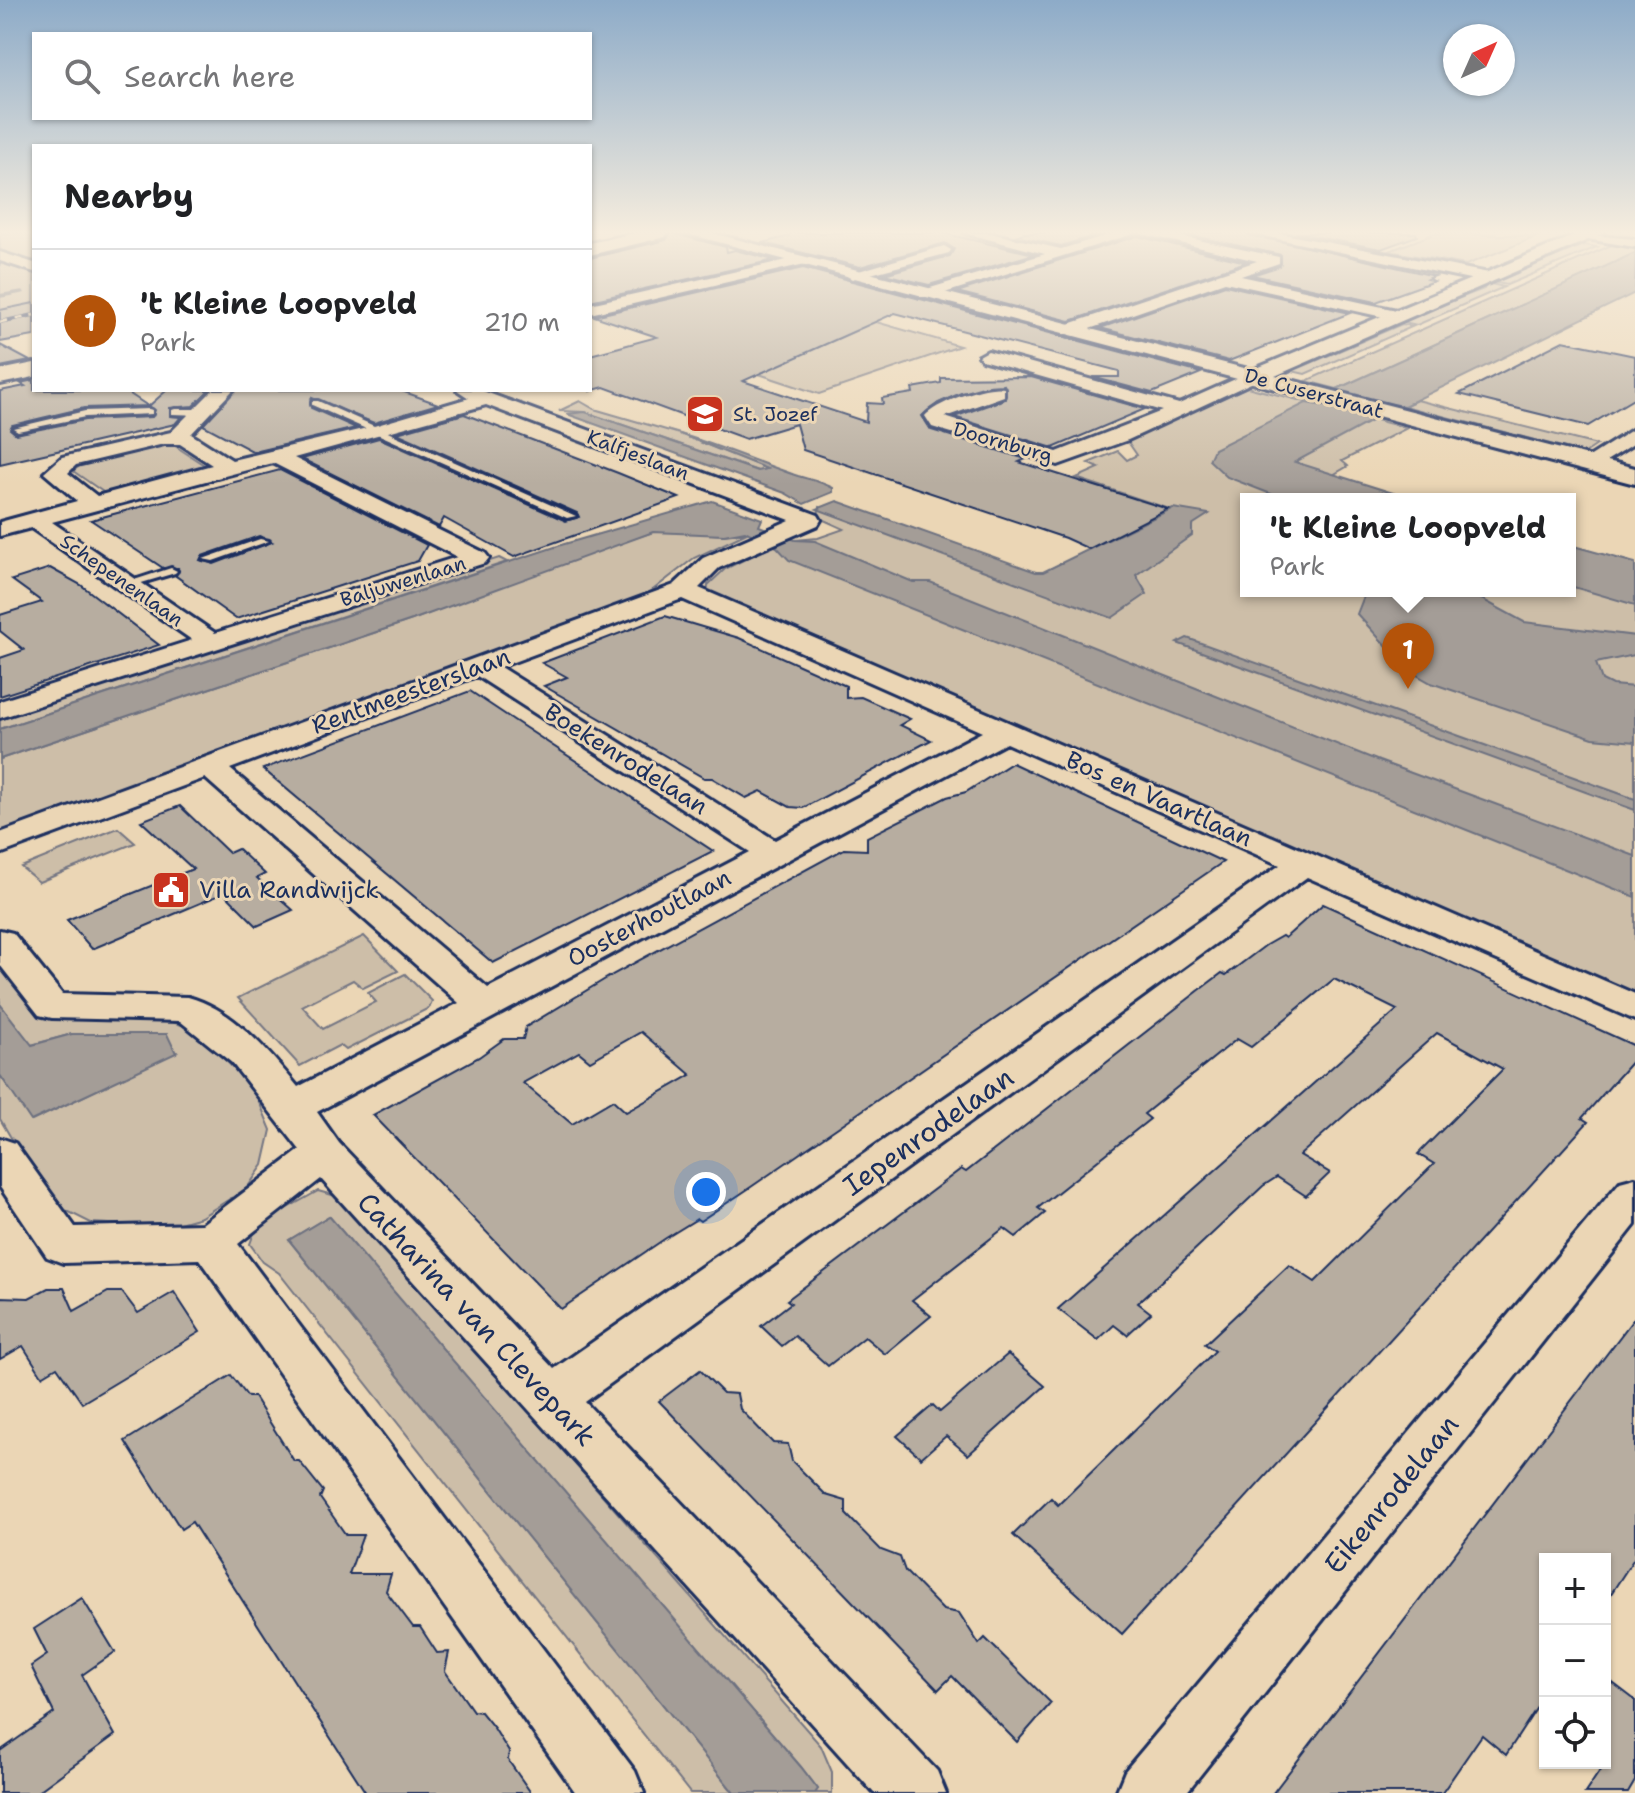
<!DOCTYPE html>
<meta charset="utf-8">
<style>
:root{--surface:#fff;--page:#f6f6f6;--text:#202124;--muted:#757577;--line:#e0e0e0;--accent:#b45309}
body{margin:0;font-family:"Shantell Sans",sans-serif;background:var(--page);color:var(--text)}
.controls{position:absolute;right:24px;bottom:24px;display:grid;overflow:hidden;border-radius:0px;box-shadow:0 2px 6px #0004}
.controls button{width:72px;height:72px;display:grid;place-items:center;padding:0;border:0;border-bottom:2px solid var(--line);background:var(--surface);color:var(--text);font:40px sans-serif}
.compass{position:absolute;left:1443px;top:24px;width:72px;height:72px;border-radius:50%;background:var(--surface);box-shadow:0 2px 6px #0004;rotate:45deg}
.you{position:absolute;left:706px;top:1192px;width:28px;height:28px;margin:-20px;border:6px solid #fff;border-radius:50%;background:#1a73e8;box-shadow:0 0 0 12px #1a73e833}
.badge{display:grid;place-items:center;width:52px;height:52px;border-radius:50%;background:var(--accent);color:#fff;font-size:26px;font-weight:700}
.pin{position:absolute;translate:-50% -66px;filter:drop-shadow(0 2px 4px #0008)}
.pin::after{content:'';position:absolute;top:42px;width:28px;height:24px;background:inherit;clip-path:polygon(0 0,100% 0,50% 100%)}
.popup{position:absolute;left:1240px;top:493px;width:336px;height:104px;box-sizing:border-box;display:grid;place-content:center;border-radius:0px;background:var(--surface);filter:drop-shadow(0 2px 6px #0005);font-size:26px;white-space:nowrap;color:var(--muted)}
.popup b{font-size:30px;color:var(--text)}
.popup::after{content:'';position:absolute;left:50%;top:100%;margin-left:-16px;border:16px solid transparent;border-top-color:var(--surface)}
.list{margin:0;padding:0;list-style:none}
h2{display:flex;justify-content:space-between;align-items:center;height:104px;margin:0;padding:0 32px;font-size:34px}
h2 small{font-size:26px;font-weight:400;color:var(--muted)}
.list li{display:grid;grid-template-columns:52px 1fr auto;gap:24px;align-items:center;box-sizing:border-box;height:144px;padding:0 32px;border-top:2px solid var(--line)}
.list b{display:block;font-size:30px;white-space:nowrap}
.list p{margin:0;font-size:26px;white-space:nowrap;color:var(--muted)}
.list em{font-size:26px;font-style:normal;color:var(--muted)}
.icon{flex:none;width:44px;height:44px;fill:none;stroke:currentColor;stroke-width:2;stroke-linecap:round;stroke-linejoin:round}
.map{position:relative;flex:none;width:1635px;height:1793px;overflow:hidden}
.search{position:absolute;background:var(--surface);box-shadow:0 2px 6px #0004;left:32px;top:32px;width:560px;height:88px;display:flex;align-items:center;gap:20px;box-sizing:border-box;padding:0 28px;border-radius:0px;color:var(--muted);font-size:30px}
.panel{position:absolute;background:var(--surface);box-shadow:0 2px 6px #0004;left:32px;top:144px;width:560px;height:248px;border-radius:0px}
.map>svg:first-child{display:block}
.green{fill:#cdbea8;stroke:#747683;stroke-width:2}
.water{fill:#a49d97;stroke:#6d7180;stroke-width:2}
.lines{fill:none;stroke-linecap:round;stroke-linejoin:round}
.stream{fill:#6d7180;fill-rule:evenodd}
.building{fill:#b7ada0;stroke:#1b2f5e;stroke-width:2;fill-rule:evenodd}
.service-casing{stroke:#1b2f5e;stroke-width:6}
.minor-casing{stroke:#1b2f5e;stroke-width:6}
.tertiary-casing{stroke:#1b2f5e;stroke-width:6}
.secondary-casing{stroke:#1b2f5e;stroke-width:6}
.service{fill:#ebd6b5;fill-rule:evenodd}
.minor{fill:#ebd6b5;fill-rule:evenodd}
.tertiary{fill:#ebd6b5;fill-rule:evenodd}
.secondary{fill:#ebd6b5;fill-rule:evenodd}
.rail-casing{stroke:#1b2f5e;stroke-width:4}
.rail{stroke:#ebd6b5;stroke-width:3;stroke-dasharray:8;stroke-linecap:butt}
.labels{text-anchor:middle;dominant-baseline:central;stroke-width:6;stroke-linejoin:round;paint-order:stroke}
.far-street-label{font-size:20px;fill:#1b2f5e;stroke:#ebd6b5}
.far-poi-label{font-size:20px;fill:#1b2f5e;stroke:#ebd6b5;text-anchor:start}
.street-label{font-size:24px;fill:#1b2f5e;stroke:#ebd6b5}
.poi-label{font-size:24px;fill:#1b2f5e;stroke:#ebd6b5;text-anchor:start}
.near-street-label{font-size:28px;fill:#1b2f5e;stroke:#ebd6b5}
</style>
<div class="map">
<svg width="1635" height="1793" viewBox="0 0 1635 1793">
<rect width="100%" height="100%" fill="#ebd6b5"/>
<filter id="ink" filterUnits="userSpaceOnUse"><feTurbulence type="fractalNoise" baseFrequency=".0125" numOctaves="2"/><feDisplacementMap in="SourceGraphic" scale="16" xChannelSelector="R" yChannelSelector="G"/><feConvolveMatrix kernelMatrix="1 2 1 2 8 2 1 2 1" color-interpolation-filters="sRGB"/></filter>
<g filter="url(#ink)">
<g class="green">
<polygon points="0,233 34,233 34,321 0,327"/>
<polygon points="1436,233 1538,236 1466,265 1389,251"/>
<polygon points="1614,244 1635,248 1635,253 1337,389 1306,381"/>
<polygon points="1584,245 1597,247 1507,285 1492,282"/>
<polygon points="1487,283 1504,287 1417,325 1399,321 1484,289"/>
<polygon points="817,305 960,346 819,394 759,374 855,331"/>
<polygon points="1402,324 1414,326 1305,374 1292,371"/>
<polygon points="1247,387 1407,428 1342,461 1348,466 1331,476 1320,472 1356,499 1246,499 1246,591 1570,591 1570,572 1635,593 1635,868 795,540 818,538 844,529 817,517 820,507 1083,602 1191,535 1167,508 1076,478 1099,468 1088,463 1118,451 1127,460 1137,455 1128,442 1134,437"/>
<polygon points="1417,400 1597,445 1585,453 1404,406"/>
<polygon points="580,401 594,409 680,434 768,469 758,471 585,412 559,411"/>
<polygon points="158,444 172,444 204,465 199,470 106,494 73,471 85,462"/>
<polygon points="673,531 724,535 749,532 694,558 645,596 0,834 0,759 412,620 558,564 653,532"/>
<polygon points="776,544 1635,895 1635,1002 707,598 708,585 725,569"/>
<polygon points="499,558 507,562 0,729 0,719"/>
<polygon points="118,828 135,843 39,882 21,867"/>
<polygon points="364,936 398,971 363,988 353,980 302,1006 323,1029 376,1002 368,993 405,974 432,1001 429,1008 346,1050 340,1045 300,1066 238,998"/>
<polygon points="0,963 32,1009 84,1018 152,1016 195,1029 250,1085 258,1099 271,1130 263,1165 247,1188 201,1217 165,1227 91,1223 65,1210 10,1136 0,1119 0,1075 32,1121 176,1052 72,1034 31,1045 0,1004"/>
<polygon points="318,1191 343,1198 821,1746 832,1772 832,1793 815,1793 818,1789 801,1767 329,1216 289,1240 734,1793 690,1793 279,1273 263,1262 250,1244 257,1225"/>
</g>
<g class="water">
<polygon points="1635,253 1635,293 1404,406 1374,401 1352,411 1373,420 1295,462 1412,499 1266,499 1271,494 1227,477 1209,460 1214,449 1306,403 1337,408 1359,398 1337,389"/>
<path d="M585,412L757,471L767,469L680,434C720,446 760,463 798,476C811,480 820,481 833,488V492L804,504L785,493L567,414Z"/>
<polygon points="712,501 762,519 759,526 795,540 815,541 913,582 930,582 1379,761 1635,856 1635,897 789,560 777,547 745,531 724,535 653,532 412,620 0,759 0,729 561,545"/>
<polygon points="837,501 1036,572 1043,572 1173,508 1209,514 1192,525 1192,535 1136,575 1147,594 1112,618 817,509"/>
<polygon points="1570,545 1635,563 1635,605 1570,586"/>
<polygon points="1366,591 1467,591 1524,622 1635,636 1635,655 1596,663 1602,680 1612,685 1635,687 1635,742 1593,738 1431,683 1408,670 1357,614"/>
<polygon points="1187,638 1635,799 1635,810 1177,643"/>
<polygon points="0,1004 32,1045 72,1034 167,1034 176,1053 31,1121 0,1075"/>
<polygon points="329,1216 801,1767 818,1789 815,1793 734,1793 289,1240"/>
</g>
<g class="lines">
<polygon class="stream" points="23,290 25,293 0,298 0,294"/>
</g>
<g class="building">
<polygon points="671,233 726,247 727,252 735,250 774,260 590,301 590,258 666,240"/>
<polygon points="790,233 942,233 1034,254 929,285 884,274 950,256 954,249 945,243 860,267 763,243 789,236"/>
<polygon points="1024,233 1103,233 1061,246 1015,236"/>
<polygon points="1180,233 1246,233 1435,276 1427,279 1434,281 1376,302 1252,275 1280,266 1281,255"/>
<polygon points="1295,233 1416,233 1417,236 1381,249"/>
<polygon points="1137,236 1246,262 1070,321 957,292"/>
<polygon points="803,268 1201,373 1152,393 1092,377 1119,377 1119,371 895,313 743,381 866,422 867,403 883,404 882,398 913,393 912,388 941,383 941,378 1031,377 1145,409 1053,448 954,417 1005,399 1004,385 961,393 938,403 922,416 931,430 1026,459 1019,462 1168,509 1089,549 1065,538 803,450 796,424 746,439 604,387 590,391 590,355 657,337 594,316"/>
<polygon points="1225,285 1350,313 1229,361 1100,328"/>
<polygon points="34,303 34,336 0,342 0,310"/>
<polygon points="1563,341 1635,356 1635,398 1588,426 1459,394"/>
<polygon points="0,345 30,361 0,367"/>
<polygon points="34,380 34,390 124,390 148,406 84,408 12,425 10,429 16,434 85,420 152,417 155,410 149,406 167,390 209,390 193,406 170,408 170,416 181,417 175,424 0,464 0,391 25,386 20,383"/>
<polygon points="236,390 399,390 438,404 374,423 312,398 311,408 356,428 254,452 203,425"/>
<polygon points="464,414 618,473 679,498 514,557 444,518 439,527 302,459 379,438 566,521 579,517 577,513 397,433"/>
<path d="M280,470L427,545L418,561L236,619L176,576L178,568H163L91,520ZM259,536L272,542L214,564L200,560L202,556Z"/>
<polygon points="50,568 81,585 159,645 0,696 0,658 24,650 0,631 0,615 42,602 12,580"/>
<polygon points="665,616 739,638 846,686 846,698 861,697 910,719 900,725 931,740 803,808 790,807 761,791 746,798 712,778 704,778 544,686 567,677 542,663"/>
<polygon points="470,691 506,715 713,851 493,963 263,769"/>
<path d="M1012,763L1223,862L751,1187L700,1221L697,1219L666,1238L561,1309L373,1115L479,1057L504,1039H523L526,1027L612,975L844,849L867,850V837L947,797L966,792ZM641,1032L691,1075L626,1112L613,1100L572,1124L523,1083L579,1052L590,1061Z"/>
<polygon points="180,806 229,853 238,849 265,874 257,878 293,910 257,926 224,893 92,949 67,920 193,869 141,821"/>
<polygon points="1323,904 1635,1046 1635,1058 1582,1118 1588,1122 1122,1634 1013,1535 1051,1498 1058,1505 1215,1351 1205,1344 1289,1265 1315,1282 1434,1164 1418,1154 1503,1069 1437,1033 1300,1155 1330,1173 1306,1196 1277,1177 1263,1186 1138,1303 1151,1313 1127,1335 1114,1325 1098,1340 1058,1309 1397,1010 1334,979 1251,1047 1237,1039 1144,1114 1150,1119 1038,1208 1045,1213 1016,1237 1004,1228 912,1300 931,1316 885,1354 865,1337 828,1366 795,1336 782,1346 761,1326 791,1303 787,1300 812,1281 961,1169 966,1172 1206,985 1222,973 1226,975 1266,945 1282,936 1285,938"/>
<polygon points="48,1288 64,1288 74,1311 108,1292 122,1292 138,1313 174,1292 200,1332 82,1403 57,1367 42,1376 23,1346 0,1359 0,1297 29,1298"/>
<polygon points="1635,1317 1635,1557 1605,1603 1605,1559 1545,1559 1545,1695 1506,1755 1482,1735 1442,1793 1273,1793"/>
<polygon points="1008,1354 1045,1386 968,1455 946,1436 921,1458 897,1436 933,1405 940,1412"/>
<polygon points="700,1370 723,1393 737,1394 740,1409 773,1443 788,1444 792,1461 826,1495 846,1501 846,1514 881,1550 900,1557 905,1571 943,1610 959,1613 979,1644 985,1638 1051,1703 1017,1742 952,1676 938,1690 659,1401"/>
<polygon points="231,1375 248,1397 254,1397 294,1461 299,1461 323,1491 320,1498 346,1535 363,1535 349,1574 391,1574 386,1591 413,1627 420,1627 437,1653 449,1652 445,1671 473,1711 481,1712 494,1728 509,1752 508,1760 531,1793 366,1793 192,1522 181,1529 125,1441"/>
<polygon points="82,1598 115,1652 82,1675 115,1735 36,1793 0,1793 0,1751 54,1713 31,1666 47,1655 34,1629"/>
<polygon points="1605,1677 1635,1700 1635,1781 1628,1793 1585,1793 1605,1763"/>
</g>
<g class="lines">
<g class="service-casing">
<g id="service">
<polygon points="312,401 318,401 576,516 567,518 312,405"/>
<polygon points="149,409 152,410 152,414 85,417 18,431 13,428 85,411"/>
<polygon points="175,409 202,409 207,412 202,415 172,414 172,410"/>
<polygon points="260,539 269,541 213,561 203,559"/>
<polygon points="171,568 177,571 175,573 128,587 122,584"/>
</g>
</g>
<g class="minor-casing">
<g id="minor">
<polygon points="964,233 990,233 1061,249 1114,233 1136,233 932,297 920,297 920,291 1045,254"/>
<polygon points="1138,233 1165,233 1279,257 1279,263 1241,276 1401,311 1409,316 1401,321 1225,282 1075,334 1063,334 1063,326 1257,261"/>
<polygon points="1249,233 1278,233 1489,273 1497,278 1489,283"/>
<polygon points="1568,233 1635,239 1635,247 1575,237"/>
<polygon points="944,246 951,250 949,253 852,279 845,275"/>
<polygon points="0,252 34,263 34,272 0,261"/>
<polygon points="800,257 807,261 805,264 590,314 590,304"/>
<path d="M988,351L1179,404L1249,373L1255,372L1264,377L1128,440L1058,465L932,427L925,416C936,403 987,384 1004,388V396L945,417L1057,452L1162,411L982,360L979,356Z"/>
<path d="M213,390H233L191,434L232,460L367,428L469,398L457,390H480L818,515L821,520L818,525L719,568L699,588L1635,994V1020L1307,877L585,1402L937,1771L946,1793H874L321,1179L238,1244L635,1771L644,1793H576L199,1259L63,1263L47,1257L0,1187V1138L15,1143L75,1227L202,1224L300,1150L232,1063L180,1021L52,1018L39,1015L0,965V930L13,933L62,994L188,997C233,1009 269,1052 298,1087L459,1003L205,778L0,854V833L674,585L703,558L790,520L486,405L294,458L485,553L489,558L485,563L0,718V701L192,640L31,528L0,536V522L77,501L44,473L62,457L171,432ZM164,444H180L212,465L97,496L68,473L76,465ZM273,463L457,557L215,633L52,522ZM682,599L982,732L775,840L500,667ZM477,676L750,852L488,988L230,769ZM1006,743L1280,865L554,1369L339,1143L317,1112Z"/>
<polygon points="1635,428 1635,443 1595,468 1581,468 1578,464"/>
<polygon points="1635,1178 1635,1225 1186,1793 1116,1793 1125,1771 1620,1182"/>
</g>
</g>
<g class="tertiary-casing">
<polygon id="tertiary" points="684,233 712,233 1252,370 1581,233 1604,233 1275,376 1635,468 1635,484"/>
</g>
<g class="secondary-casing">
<g id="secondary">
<polygon points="635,233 668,233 665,237 590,255 590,243"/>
<polygon points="34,363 34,377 0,384 0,370"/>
</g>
</g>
<use href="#service" class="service"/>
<use href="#minor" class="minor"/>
<use href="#tertiary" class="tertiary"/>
<use href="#secondary" class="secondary"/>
<g class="rail-casing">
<polyline id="rail" points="0,322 34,315"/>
</g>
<use href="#rail" class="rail"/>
</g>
</g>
<linearGradient id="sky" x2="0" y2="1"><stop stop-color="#8dabc8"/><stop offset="0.48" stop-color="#f6edde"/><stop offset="1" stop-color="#f6edde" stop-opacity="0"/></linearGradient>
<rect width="1635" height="484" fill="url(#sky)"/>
<defs>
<g id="school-square" transform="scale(2)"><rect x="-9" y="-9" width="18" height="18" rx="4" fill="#c8321e" stroke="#ebd6b5"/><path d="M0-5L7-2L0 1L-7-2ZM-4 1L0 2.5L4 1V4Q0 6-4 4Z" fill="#fff"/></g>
<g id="civic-square" transform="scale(2)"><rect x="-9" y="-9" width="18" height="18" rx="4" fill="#c8321e" stroke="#ebd6b5"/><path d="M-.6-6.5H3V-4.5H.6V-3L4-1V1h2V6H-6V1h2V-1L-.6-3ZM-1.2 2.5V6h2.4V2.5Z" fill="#fff"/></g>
</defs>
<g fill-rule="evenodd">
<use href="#school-square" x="705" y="414"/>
<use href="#civic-square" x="171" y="890"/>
</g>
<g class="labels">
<g class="far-street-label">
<text transform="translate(1314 393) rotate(15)">De Cuserstraat</text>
<text transform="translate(1003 442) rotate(16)">Doornburg</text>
<text transform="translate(638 455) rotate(21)">Kalfjeslaan</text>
<text transform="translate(122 580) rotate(35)">Schepenenlaan</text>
<text transform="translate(403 581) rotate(-17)">Baljuwenlaan</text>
</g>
<g class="far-poi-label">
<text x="733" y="414">St. Jozef</text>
</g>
<g class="street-label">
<text transform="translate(411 691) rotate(-20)">Rentmeesterslaan</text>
<text transform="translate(626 759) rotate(32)">Boekenrodelaan</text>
<text transform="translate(1159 799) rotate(24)">Bos en Vaartlaan</text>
<text transform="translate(649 918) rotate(-28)">Oosterhoutlaan</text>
</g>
<g class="poi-label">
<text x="199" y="890">Villa Randwijck</text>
</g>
<g class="near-street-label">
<text transform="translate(928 1131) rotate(-35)">Iepenrodelaan</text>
<text transform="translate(477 1319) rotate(47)">Catharina van Clevepark</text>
<text transform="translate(1391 1494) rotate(-51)">Eikenrodelaan</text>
</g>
</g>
</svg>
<div class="controls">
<button>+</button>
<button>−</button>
<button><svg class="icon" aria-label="locate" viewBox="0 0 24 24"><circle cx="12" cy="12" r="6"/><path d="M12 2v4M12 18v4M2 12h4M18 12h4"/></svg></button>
</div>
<svg class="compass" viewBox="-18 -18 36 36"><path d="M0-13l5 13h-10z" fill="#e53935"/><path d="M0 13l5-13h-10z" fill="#757577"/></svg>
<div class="you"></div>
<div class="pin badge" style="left:1408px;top:689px">1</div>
<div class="popup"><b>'t Kleine Loopveld</b>Park</div>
<div class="search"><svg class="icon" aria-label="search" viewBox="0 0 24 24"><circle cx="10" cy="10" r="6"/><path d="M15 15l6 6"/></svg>Search here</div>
<section class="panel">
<h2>Nearby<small></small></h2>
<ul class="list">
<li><span class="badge">1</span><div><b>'t Kleine Loopveld</b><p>Park</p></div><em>210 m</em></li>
</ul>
</section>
</div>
